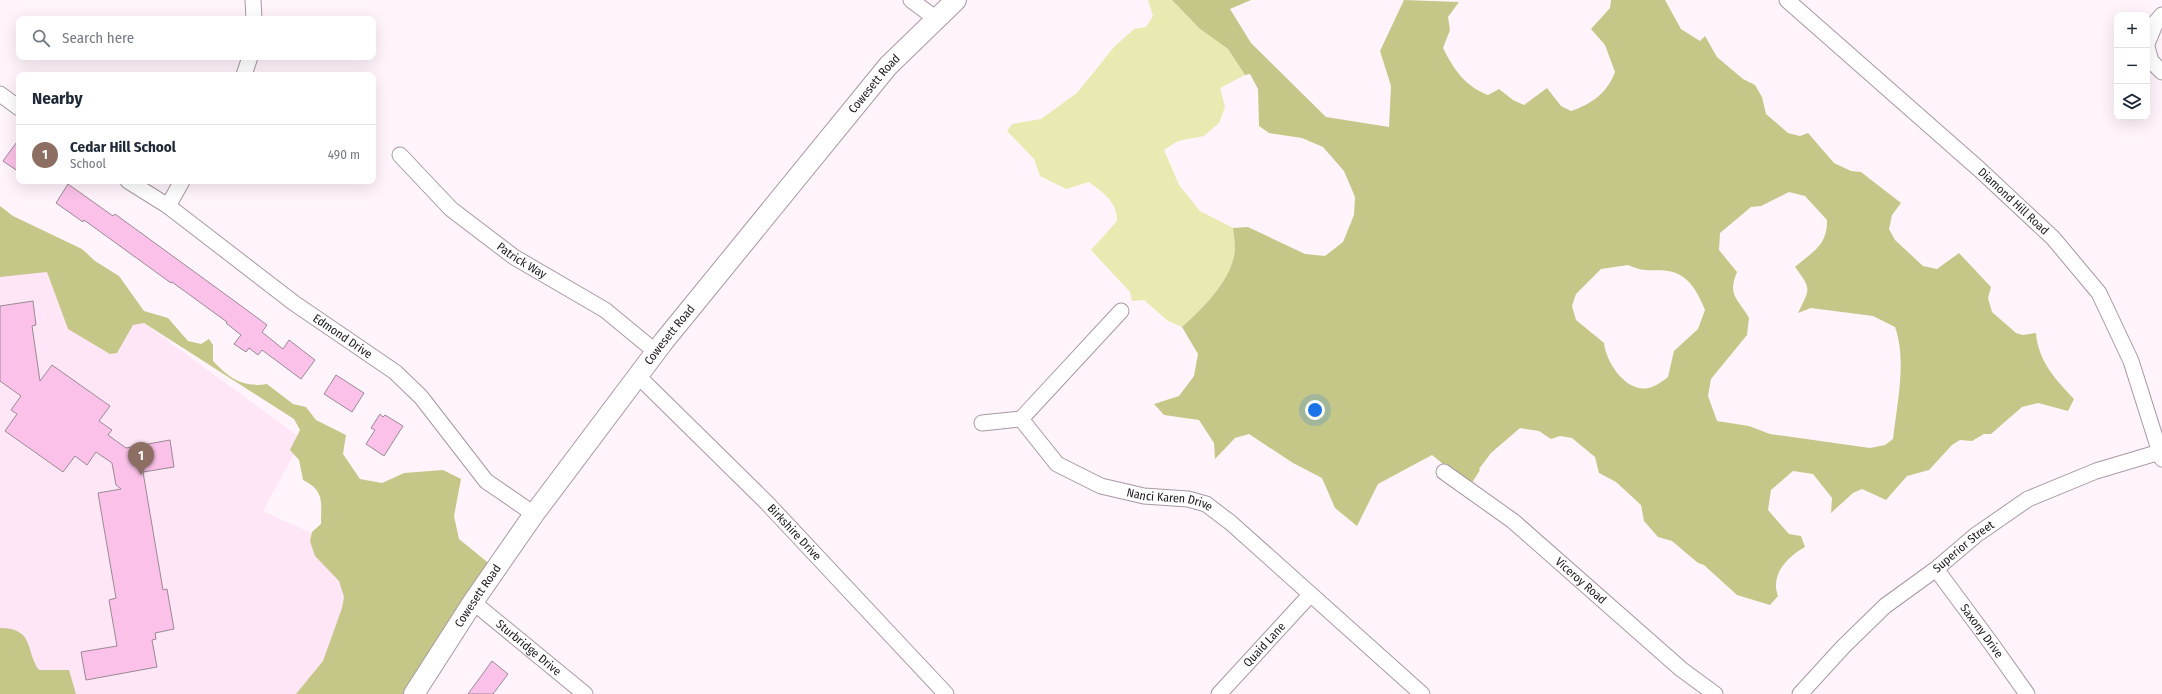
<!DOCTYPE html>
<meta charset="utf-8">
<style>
:root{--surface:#fff;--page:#f6f6f7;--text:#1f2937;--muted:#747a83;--line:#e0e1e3;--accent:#2563eb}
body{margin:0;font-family:"Fira Sans Condensed",sans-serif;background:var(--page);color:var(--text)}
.controls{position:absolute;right:12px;top:12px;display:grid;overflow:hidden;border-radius:8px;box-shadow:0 4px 16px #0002}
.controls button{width:36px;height:36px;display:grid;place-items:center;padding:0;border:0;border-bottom:1px solid var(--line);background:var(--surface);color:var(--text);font:20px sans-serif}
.you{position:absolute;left:1315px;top:410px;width:14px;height:14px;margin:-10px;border:3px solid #fff;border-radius:50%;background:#1a73e8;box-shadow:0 0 0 6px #1a73e833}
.badge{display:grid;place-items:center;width:26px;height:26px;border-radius:50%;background:var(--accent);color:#fff;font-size:13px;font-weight:700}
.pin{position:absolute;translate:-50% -33px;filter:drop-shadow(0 1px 2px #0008)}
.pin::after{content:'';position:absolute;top:21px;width:14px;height:12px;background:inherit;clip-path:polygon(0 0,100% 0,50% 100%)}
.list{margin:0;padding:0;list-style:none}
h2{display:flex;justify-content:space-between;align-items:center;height:52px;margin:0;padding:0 16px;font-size:17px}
h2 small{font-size:13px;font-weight:400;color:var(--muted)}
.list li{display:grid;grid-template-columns:26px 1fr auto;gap:12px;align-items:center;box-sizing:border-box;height:60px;padding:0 16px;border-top:1px solid var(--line)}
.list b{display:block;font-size:15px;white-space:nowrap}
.list p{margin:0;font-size:13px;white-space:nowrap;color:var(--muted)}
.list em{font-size:13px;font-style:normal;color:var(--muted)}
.icon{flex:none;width:22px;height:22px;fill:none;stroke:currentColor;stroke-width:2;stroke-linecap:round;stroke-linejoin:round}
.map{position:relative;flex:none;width:2162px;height:694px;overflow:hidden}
.search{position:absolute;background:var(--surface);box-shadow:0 4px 16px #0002;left:16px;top:16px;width:360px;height:44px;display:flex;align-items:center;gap:10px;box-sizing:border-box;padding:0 14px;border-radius:8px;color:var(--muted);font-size:15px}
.panel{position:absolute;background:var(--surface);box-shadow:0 4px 16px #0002;left:16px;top:72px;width:360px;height:112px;border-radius:8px}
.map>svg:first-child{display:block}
.built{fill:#fee6f6}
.green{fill:#e8eab2}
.forest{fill:#c5c788;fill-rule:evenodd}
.building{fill:#fbc1e8;stroke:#998a94}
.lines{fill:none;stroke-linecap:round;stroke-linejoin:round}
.minor-casing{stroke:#a898a3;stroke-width:17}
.major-casing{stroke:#a898a3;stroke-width:22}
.minor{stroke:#fff;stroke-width:15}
.major{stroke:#fff;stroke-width:20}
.labels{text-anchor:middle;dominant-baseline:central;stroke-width:3;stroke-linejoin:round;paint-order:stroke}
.street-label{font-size:12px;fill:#201a1e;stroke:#fff}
</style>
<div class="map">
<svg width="2162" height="694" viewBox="0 0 2162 694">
<rect width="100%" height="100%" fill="#fff4fb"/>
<polygon class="built" points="38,246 302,439 263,511 364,557 343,643 306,694 0,694 0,255"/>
<path class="green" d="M1148,0H1172L1200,29L1228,49L1245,75L1220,88L1225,107L1219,123L1204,136L1178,141L1164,150L1179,185L1200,211L1233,228C1234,237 1236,248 1234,256C1228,284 1202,309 1182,327L1168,321L1144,300L1132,301L1130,292L1091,250L1117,221C1117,201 1104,194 1089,182L1066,189L1040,176L1034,159L1007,131L1012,124L1041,119L1077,93L1114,47L1134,29L1146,27L1153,16Z"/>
<g class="forest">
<path d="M1172,0H1251L1230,9L1251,43L1326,117L1389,127L1391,86L1380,51L1404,0L1459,2L1448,17L1450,30L1443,48C1454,70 1465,86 1488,95L1499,89L1513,100L1524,105L1547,88L1561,106L1571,111C1592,104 1607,93 1615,72L1605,45L1591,29L1610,8L1611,0H1665L1681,29L1700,41L1705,36L1717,57L1743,79L1755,85L1762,97L1766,114L1788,133L1800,136L1808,133L1834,163L1851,171L1861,172L1901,203L1892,215L1889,229L1895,240L1923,266L1937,269L1959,253L1991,287L1988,298L1992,312L2016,333L2023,335L2036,333C2038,361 2056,380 2074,399L2068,411L2038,403L2022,407L1991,434H1984L1972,441L1960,440L1952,445L1929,470L1907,476L1886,500L1862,489L1853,493L1831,513L1832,498L1813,474L1793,471L1771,490L1768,510L1789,534L1801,536L1805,547C1787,557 1770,575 1778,596L1770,605L1737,595L1704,565L1698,563L1672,541L1658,537L1644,521L1641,505L1616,482L1599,473L1595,457L1572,438L1560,436L1551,439L1539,431L1520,428L1491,453L1479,469L1480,470L1470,486L1432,455L1378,484L1357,526L1335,508L1322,478L1293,463L1249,434L1235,438L1215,459L1214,443L1199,420L1164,415L1154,404L1179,396L1194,376L1198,354L1182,327C1202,309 1228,284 1234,256C1236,248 1234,237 1233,228L1248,227L1305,254L1325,256L1343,242L1354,215L1355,197L1344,171L1323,147L1302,138L1269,133L1259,126L1258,89L1250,74L1245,75L1228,49L1200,29ZM1789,192L1805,196L1827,220C1828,245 1812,252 1795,267C1812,290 1810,288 1798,313L1811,308L1873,316L1895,327C1907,361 1897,403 1893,439L1885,445L1870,448L1770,434L1749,426L1717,421L1708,396L1711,379L1747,335L1749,318C1738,298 1727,296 1737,272L1719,250L1720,233L1751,207L1761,206ZM1628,265C1645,273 1651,269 1668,271C1689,274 1698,293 1705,310L1698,329L1674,351L1668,377C1663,381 1657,385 1652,387C1628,396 1606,363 1604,343L1576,320L1572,306L1576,294L1601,269Z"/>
<path d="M0,206L13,216L82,249L95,261L119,276L144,311L168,318L188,341L201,344L209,339L213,345V361C229,378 243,388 267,384L293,404L306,407L316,420L346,435L343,454L360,479L382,483L404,473L443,470L461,479L454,516L459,539L497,570L416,694H296L323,661L342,608L344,597L339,581L315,556L310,541L312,532L321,524C321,502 325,491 303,480L299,460L290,450L300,430L294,419L144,323L133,325L117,353L110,354L68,329L47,272L0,277Z"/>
<path d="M0,628C35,628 25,651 39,670H69L76,694H0Z"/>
</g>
<g class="building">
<polygon points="19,139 19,172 3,161"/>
<polygon points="68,184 113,216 115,214 240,305 267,325 262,332 283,349 289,340 315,360 301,379 262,350 258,355 249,348 246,352 234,344 241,335 226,323 227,322 172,282 171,283 84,220 83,222 56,203"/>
<polygon points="33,301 36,325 32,326 40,381 52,365 110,406 99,421 112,430 108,435 126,448 170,440 174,467 143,472 163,590 167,589 174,629 155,633 156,639 152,640 157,667 86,680 81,652 117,646 109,600 116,598 98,493 121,489 116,485 112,463 96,452 87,465 75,456 63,472 5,431 17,414 11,410 21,396 0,381 0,306"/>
<polygon points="336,375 364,393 352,412 324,394"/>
<polygon points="380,414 383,417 385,415 403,426 384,456 366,444 375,430 371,428"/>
<polygon points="492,661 508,674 493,694 468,694"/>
</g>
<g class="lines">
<g class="minor-casing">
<g id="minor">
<polyline points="253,0 254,19"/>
<polyline points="911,0 935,18"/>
<path id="s1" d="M1787,0L1979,169L2053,238L2099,293L2131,361L2162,459"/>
<polyline points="2147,44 2156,22 2162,15"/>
<polyline points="2147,47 2151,61 2162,72"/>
<polyline points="244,75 250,57"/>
<polyline points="0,94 19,108"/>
<path id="s2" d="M400,155L451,209L514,257L605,310L656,352"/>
<path id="s3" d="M128,181L168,206L294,303L395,372L421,397L486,481L534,514"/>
<polyline points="168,206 182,181"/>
<path id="s4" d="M638,376L767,503L946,694"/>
<path id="s5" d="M1021,419L1057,464L1101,486L1144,496L1188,499L1206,504L1231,523L1422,694"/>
<polyline points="1021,419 1121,311"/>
<polyline points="982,423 1021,419"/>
<path id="s6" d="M1444,472L1513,521L1681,669L1715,694"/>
<path id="s7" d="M1936,569L1993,646L2027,694"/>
<path id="s8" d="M473,602L585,694"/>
<path id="s9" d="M1219,694L1310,595"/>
<path id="s10" d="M1800,694L1843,647L1885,606L1936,569L1976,535L2028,499L2096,471L2160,452"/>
</g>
</g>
<g class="major-casing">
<g id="major">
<path id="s11" d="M414,694L473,602L534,514L664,341L888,66L956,0"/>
</g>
</g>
<use href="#minor" class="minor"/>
<use href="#major" class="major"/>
</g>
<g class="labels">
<g class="street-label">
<text stroke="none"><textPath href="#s11" startOffset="765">Cowesett Road</textPath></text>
<text stroke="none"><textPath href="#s1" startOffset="303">Diamond Hill Road</textPath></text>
<text stroke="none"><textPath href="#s2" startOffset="162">Patrick Way</textPath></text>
<text stroke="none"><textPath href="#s11" startOffset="441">Cowesett Road</textPath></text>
<text stroke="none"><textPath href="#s3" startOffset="265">Edmond Drive</textPath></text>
<text stroke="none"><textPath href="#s5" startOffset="177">Nanci Karen Drive</textPath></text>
<text stroke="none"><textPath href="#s4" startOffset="221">Birkshire Drive</textPath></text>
<text stroke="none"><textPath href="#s10" startOffset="221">Superior Street</textPath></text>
<text stroke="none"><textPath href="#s6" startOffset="175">Viceroy Road</textPath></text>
<text stroke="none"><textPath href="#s11" startOffset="117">Cowesett Road</textPath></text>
<text stroke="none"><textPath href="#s7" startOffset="77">Saxony Drive</textPath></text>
<text stroke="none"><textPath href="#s9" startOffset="67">Quaid Lane</textPath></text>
<text stroke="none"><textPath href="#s8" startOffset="72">Sturbridge Drive</textPath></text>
</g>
</g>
</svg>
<div class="controls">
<button>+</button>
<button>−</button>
<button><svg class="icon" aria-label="layers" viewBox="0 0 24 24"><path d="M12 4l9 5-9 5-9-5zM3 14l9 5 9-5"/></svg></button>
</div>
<div class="you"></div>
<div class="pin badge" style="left:141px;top:475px;background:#8d6e63">1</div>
<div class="search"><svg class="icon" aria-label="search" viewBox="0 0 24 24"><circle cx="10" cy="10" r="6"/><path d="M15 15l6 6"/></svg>Search here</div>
<section class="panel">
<h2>Nearby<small></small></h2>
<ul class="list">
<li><span class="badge" style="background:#8d6e63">1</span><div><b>Cedar Hill School</b><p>School</p></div><em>490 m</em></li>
</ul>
</section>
</div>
